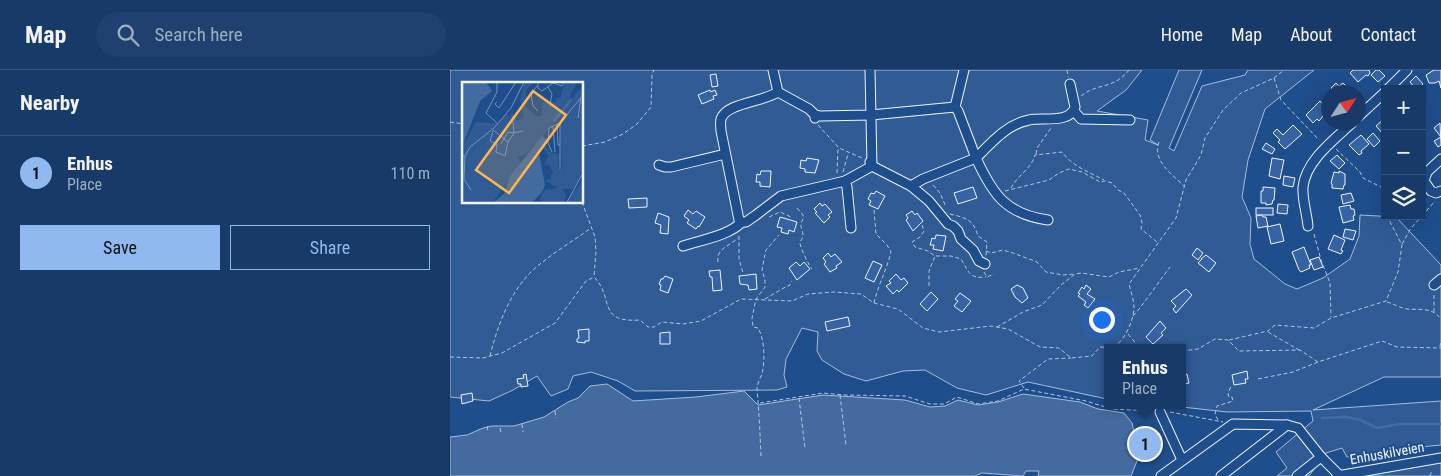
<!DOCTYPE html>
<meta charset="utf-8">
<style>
:root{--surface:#173a69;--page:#20416f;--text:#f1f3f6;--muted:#9eadc0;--line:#36547d;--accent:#90b9f0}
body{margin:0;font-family:"Roboto Condensed",sans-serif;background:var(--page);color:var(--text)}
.controls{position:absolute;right:15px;top:15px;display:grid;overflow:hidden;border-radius:0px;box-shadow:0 5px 20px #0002}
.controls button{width:45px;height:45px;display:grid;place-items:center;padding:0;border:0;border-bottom:1px solid var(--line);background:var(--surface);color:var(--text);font:25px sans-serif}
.compass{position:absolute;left:871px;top:15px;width:45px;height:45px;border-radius:50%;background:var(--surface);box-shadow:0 5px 20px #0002;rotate:54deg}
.you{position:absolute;left:651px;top:249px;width:18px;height:18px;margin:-12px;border:4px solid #fff;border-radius:50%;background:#1a73e8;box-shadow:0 0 0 8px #1a73e833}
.badge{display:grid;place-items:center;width:32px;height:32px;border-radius:50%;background:var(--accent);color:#111;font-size:16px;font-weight:700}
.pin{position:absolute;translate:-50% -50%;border:2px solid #fff;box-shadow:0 1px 5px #0006}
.popup{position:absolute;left:654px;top:274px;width:82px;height:65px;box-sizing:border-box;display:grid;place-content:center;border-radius:0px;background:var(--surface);filter:drop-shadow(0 1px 4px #0005);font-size:16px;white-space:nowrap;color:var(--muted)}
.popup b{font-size:19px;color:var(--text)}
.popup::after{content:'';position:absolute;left:50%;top:100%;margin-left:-10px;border:10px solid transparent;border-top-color:var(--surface)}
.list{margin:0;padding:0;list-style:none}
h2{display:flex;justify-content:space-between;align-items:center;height:65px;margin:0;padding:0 20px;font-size:21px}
h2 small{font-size:16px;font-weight:400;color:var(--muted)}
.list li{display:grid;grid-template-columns:32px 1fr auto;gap:15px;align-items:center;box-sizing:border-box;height:75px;padding:0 20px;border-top:1px solid var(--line)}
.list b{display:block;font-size:19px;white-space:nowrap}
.list p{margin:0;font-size:16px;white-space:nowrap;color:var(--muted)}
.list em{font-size:16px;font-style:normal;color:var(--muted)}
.actions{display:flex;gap:10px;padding:15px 20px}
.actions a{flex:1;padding:11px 0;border:1px solid var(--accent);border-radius:0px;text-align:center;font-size:18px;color:var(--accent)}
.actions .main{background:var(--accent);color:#111}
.icon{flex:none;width:28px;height:28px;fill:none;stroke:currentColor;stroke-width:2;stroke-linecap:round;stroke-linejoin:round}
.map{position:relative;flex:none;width:991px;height:406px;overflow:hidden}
header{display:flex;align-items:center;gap:30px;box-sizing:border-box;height:70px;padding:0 25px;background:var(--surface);border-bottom:1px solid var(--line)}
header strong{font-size:24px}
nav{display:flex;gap:28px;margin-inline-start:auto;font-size:18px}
.search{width:350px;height:45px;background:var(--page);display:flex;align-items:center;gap:12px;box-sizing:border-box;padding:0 18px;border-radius:28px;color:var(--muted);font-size:19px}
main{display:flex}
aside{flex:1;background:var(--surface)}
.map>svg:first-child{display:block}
.built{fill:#305b95;stroke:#a8bbd7;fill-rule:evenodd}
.water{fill:#446ba0;stroke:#a8bbd7}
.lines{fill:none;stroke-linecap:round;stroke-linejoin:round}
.stream{stroke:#446ba0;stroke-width:2.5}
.building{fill:#3563a3;stroke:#f2f6ff}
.minor-casing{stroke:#f2f6ff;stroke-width:11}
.path{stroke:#b3c4dc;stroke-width:1;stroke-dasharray:4 2.5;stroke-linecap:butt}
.minor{stroke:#1f4e8c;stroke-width:9}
.labels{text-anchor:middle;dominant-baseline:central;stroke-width:4;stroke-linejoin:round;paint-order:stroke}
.street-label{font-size:14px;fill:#f2f6ff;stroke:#1f4e8c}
.inset-river{fill:none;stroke:#446ba0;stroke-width:2.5}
.inset-road{fill:none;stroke:#7391ba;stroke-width:1}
.view{fill:#ffb74d;fill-opacity:0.15;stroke:#ffb74d;stroke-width:2.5}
.inset-edge{fill:none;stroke:#f2f6ff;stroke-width:2.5}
</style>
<header>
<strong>Map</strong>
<div class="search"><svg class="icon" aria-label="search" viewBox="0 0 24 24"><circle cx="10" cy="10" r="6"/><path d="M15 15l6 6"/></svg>Search here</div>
<nav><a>Home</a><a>Map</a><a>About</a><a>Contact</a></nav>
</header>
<main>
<aside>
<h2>Nearby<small></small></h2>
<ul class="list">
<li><span class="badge">1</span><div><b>Enhus</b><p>Place</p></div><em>110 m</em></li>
</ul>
<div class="actions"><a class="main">Save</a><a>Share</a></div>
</aside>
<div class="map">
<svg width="991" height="406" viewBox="0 0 991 406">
<rect width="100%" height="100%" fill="#1f4e8c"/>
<g class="built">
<path d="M0,0H692L676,20L647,41L698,50L695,70L708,75L700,70L729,0H752L719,78L724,81L752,16L795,5L798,0H864L815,39L798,90L792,127L801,148L800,174L804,189L835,214L847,219L873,208L900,189L909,166L910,145L946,147L991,195V307H934L863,340L991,331V375L929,381L897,387L892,378L876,383L859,406H827L837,398L826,382L863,351L861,341L777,342L714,335H732V278H658L657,329L578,312L536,325L507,318L475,300L453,301L416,311L394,304L372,290L367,281L368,262L352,258L336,289L334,305L337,317L327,320L185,321L168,311L141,302L123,306L118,319L101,326L87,306L63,320L39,331L0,327ZM14,14H132V132H14Z"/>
<polygon points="991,383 991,406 897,406 961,396"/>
</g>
<polygon class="water" points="157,314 183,331 246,327 294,321 308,335 373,325 455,330 480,337 495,336 508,330 528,335 548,332 573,324 630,332 648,339 674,343 682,353 689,386 681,406 588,406 589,401 576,401 573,406 532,403 525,406 0,406 0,367 17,365 33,358 42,356 64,356 94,347 118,332 128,328 140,316"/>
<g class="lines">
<polyline class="stream" points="872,348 896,347 910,350 927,358 949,354 991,354"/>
</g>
<g class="building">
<polygon points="903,0 919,0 920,3 918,6 916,5 908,12 900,3"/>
<polygon points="926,0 929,0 935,6 928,12 921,5"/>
<polygon points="984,0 991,0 991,18 989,11 985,13 979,13 976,5"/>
<polygon points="266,4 268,16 262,17 260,5"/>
<polygon points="966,6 973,14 968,19 966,19 960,12"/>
<polygon points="886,13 889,16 893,13 902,22 883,22 884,21 881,18"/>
<polygon points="260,20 261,22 265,20 267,25 263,26 264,29 252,34 248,25"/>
<polygon points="870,31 878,40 869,51 867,49 863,53 856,45"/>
<polygon points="935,48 935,62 933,64 926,56"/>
<polygon points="990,53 991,75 988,77 984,71 991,67 984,58"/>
<polygon points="843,55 852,64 835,79 828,72 830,70 823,63 827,59 833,65"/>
<polygon points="923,63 930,71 924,77 917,69"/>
<polygon points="911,65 919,74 911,81 912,83 909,85 899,75"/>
<polygon points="816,73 825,79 822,84 812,79"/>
<polygon points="887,85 895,93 889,99 880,91"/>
<polygon points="357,88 369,90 365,103 355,102 355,99 350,98 351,90 356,91"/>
<polygon points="822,88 834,90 830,109 819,106"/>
<polygon points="311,101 321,101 320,117 310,116 310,112 306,112 307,104 310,105"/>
<polygon points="889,101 895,104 895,115 894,115 893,119 882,118 882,114 881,113 884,102 889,103"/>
<polygon points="834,106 845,108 843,117 833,115"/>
<polygon points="523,117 527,128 508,134 504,123"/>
<polygon points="813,117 825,118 824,130 823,130 822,134 816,135 816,133 811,133 811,121 813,121"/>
<polygon points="426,121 435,126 428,139 419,135 421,131 418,129 421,123 424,124"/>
<polygon points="901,123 904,131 893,134 891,125"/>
<polygon points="197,128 197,137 179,138 178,129"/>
<polygon points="370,133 372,136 375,134 382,142 378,145 380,147 374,153 365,143 367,142 364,139"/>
<polygon points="828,134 838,135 837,144 827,143"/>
<polygon points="900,135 901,139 904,139 905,145 903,146 904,150 893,153 889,137"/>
<rect x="806" y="138" width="17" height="7"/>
<polygon points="238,140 243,144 246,141 255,147 249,157 248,156 246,159 237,153 239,150 234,146"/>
<polygon points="462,141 465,145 467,143 473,151 463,161 456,150 458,148 456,145"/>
<polygon points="208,143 219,147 218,164 210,163 211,155 205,153"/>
<polygon points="812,145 813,147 816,147 818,156 808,158 806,146"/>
<polygon points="330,147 347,152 344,162 339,160 338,164 331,162 332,158 327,157"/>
<polygon points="830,154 834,171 821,174 817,157"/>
<polygon points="895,159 906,161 903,170 893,167"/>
<polygon points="486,165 496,166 493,181 483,179 484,175 480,175 482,168 485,169"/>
<polygon points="884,165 895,170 891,180 893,181 891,184 878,179"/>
<polygon points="854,177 861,195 859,195 860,198 851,202 849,200 842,182"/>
<polygon points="747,178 753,183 748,190 742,185"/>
<polygon points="378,183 381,187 385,184 392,192 386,196 387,198 380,202 374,194 376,192 373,188"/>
<polygon points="756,185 766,193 759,202 748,193 752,189 751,189"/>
<polygon points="869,187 873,197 864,200 860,190"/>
<polygon points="423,191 432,195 424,212 415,208"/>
<polygon points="346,192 350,196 354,192 360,199 347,210 339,198"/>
<polygon points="270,200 272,220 263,221 262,207 260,207 259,201"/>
<polygon points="306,204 307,219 299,220 298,215 290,214 289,206"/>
<polygon points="446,204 451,210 454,208 458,213 449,222 447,220 443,224 436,216 441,213 439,211"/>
<polygon points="215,206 223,209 218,223 210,220 211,215 209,214 211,209 213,209"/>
<polygon points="567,215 573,218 578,228 572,233 565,227 561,219"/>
<polygon points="636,215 641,219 637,224 645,229 638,238 634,235 636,232 628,226 630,224 628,223 632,217 634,219"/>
<polygon points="736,219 742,225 726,243 723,239 726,236 721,231"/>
<polygon points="481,222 488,229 477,241 470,234"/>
<polygon points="510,223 521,231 512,242 504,236 508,231 505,229"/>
<polygon points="398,247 400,256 377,261 375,252"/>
<polygon points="710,251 716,258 711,263 713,265 703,274 696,267"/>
<polygon points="139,259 139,271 135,271 135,273 127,272 127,269 129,268 128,260"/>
<polygon points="220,262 220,274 210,274 210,263"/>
<polygon points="797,301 798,309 795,309 796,313 784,315 782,305"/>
<polygon points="76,304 78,316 71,317 71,314 68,314 67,309 74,308 73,305"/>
<polygon points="737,304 739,313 735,314 735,318 732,318 732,305"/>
<polygon points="22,323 23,331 12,334 11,325"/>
</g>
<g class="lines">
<g class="minor-casing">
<g id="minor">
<polyline points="323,0 328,22 359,39 365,45 365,48"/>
<polyline points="938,19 957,0"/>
<path d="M328,22C313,32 276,33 271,49C270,53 271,58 271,61L289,150L292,152H296L306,145L331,126L395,111L422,96L420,0"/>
<polyline points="505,37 514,0"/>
<polyline points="624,41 631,49 680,50"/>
<path d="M365,45L370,46L421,45L505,37L508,41L526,88C541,73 557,54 579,50C592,47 620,54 625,37L620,14"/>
<polyline points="908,47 935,22"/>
<polyline points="991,89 977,102 974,111 981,121 986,123 991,121"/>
<path d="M420,92L422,96L461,116L473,109L526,88C543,125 556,144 598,150"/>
<polyline points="209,95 215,97 221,97 275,84"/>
<polyline points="395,111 397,117 401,158"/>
<polyline points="461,116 479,131 498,154 503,156 508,161 511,169 523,180 529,191 535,194"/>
<path d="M858,156C857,144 852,129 853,117C856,90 885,69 903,52"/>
<path d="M233,176C251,170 278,166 292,152"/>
<polyline points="984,215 991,209"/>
<polyline points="710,342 732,390"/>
<polyline points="711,406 783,354 837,355 848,358 871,387 889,405"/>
<polyline points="771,406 837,355"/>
<polyline points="847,406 871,387"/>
<polyline points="887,406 991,388"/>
</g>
</g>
<g class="path">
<polyline points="617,0 618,7"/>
<polyline points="824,8 831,30 869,70"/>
<path d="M631,26C649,12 663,20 679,0"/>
<polyline points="0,52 14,54"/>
<polyline points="368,55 389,78 412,88"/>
<path d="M709,72C702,91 722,104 734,116"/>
<polyline points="132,76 155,72 173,64 187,54 201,37 202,5 204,0"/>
<polyline points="886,79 910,102 913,108 935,119"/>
<polyline points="586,84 587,78 601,58"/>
<polyline points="393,102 398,84"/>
<polyline points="387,103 388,79"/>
<polyline points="483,115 490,123 496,137"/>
<path d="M561,118C567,106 582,98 585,85L612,82C622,96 639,102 654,110"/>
<polyline points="934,120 932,136 935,141"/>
<polyline points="555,121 599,110 609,103 619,99 632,102 650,112 655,111 662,113 668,120 674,123 690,145 692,152 691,159 707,172"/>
<polyline points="132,132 145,167 146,181 144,207"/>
<path d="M347,138L353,145V149L351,153C350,157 353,161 353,165C353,168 351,170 350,173C350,177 359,196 362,199"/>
<path d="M424,140L426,164L437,175L441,182C437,199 428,215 424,233"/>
<path d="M500,144C516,148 523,149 528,166L537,172L536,186"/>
<polyline points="972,146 985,131"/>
<polyline points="319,147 330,142 341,147"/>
<polyline points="472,155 474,161 470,167 462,172 465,177 478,181 485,186 479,201 479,218"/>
<polyline points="864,164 871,190 880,213 881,247"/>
<polyline points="289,166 289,189 293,203"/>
<polyline points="952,174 961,158 972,146"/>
<polyline points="536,181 541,183 553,180 563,183 587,192 596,202 613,205 625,204"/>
<path d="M486,186H501L511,189C519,202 519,209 536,207"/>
<path d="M268,192C266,178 280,176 288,168"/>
<polyline points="534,202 537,207 544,204"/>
<polyline points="315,229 337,216 339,216 342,211"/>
<path d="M937,232C944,234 950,238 957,239C971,240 982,237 991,249"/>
<polyline points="984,242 984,223"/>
<polyline points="683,246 690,238 720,197"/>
<polyline points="547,257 573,242 592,235 611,215 625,204 631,203 659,207 669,202 690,198"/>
<polyline points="818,262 849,280"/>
<polyline points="678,264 690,278"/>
<polyline points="779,270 818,261 825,255 864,258 881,248 936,231 948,202 952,175 937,146"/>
<polyline points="990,277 991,270"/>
<polyline points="732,281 748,279 765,269 778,270 789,281 850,280 868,292 932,271 947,277 991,278"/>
<path d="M40,286C49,250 63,213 94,191C109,179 126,169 141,158"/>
<path d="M0,287L33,288L52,283L105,253L136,211L144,207C165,228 146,253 190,250L198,257H204L212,252L233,254L251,251L291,229L342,231L358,224L384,222L411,224L424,233L448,239L473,258L489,262L541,256L558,259L590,277L609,278L621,288L642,286L650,277C654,277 659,278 662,277C674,274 684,249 684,238C684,230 681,222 679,214L726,148L736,110L751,85L755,68L773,40L791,23L824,8L834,0"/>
<polyline points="808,309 843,302 868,292"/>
<polyline points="574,318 569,311 598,289 621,288"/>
<polyline points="390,325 396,375"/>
<polyline points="349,328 355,378"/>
<polyline points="310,333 373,323 395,325 455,326 480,334 494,334 507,327 528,334 548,331 574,319 636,331 662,339 701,341"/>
<polyline points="694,339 696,335"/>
<polyline points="105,341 106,348"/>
<polyline points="720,342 773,352"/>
<polyline points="768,350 765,344 767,336 783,331 782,327 779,327 778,324 781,316"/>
<polyline points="72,354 73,362"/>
<polyline points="37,356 38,362"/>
<polyline points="50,358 51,363"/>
<path d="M311,386C310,363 309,341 307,319C307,314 310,309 312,304C315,291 315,270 308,258L303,257L302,248L306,229L315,217V210L312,200L314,189L316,180L329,165"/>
<polyline points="980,406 982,400"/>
</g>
<use href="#minor" class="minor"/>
</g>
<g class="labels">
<g class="street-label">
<text transform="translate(937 383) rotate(-10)">Enhuskilveien</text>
</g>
</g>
<g transform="translate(12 12)">
<rect width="121" height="121" fill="#1f4e8c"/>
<path d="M62,0L71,1L64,8V26L76,35L80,33V21L94,20V16H98L103,0H115L108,14L110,16L121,3V89L118,90V96L111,107H101L104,114L101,121H80L78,115L83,108L96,106L82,98L88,97L91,90L86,82L82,84L86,74L81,66L84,64L87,70L97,72L96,86L100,87L98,41L102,31L63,73L55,75L59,81L30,121H0V65L14,40L35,41L46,31L47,36L50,28L55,39L62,35L58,18ZM121,98V121L104,122L110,112Z" fill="#305b95"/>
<path d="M0,0H24L30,9L18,19L0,65ZM80,54L87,59L77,71L83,103L80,110L70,121H30L42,112L48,94Z" fill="#446ba0"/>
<path class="inset-river" d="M92,39L109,18"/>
<path class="inset-road" d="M76,0V6L80,9L91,1L100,4L102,0M75,4L69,12L71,24L76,29M86,5L90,12L88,22M35,20L33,22L37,26L54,0M116,36L119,15M35,41L24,31L35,10V0M95,41L96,63H98M91,44L93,70M31,48L46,60L43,74L34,70L35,63M31,49L28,59L36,63M46,60L52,51L61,49M39,62L46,50L52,51L51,40M90,70L86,61L87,46L98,41M0,73L3,74L2,97L9,108M3,74L8,65L32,46L49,26L62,0M98,87V41L122,12M104,122L122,89"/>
<path class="view" d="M71,9L104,33L47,111L14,88Z"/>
<rect width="121" height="121" class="inset-edge"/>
</g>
</svg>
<div class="controls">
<button>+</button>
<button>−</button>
<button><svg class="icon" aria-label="layers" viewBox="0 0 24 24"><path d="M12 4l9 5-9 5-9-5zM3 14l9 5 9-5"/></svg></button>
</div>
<svg class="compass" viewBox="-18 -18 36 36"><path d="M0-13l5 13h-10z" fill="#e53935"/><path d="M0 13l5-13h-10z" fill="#9eadc0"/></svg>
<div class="you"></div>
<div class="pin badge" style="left:695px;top:374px">1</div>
<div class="popup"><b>Enhus</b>Place</div>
</div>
</main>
